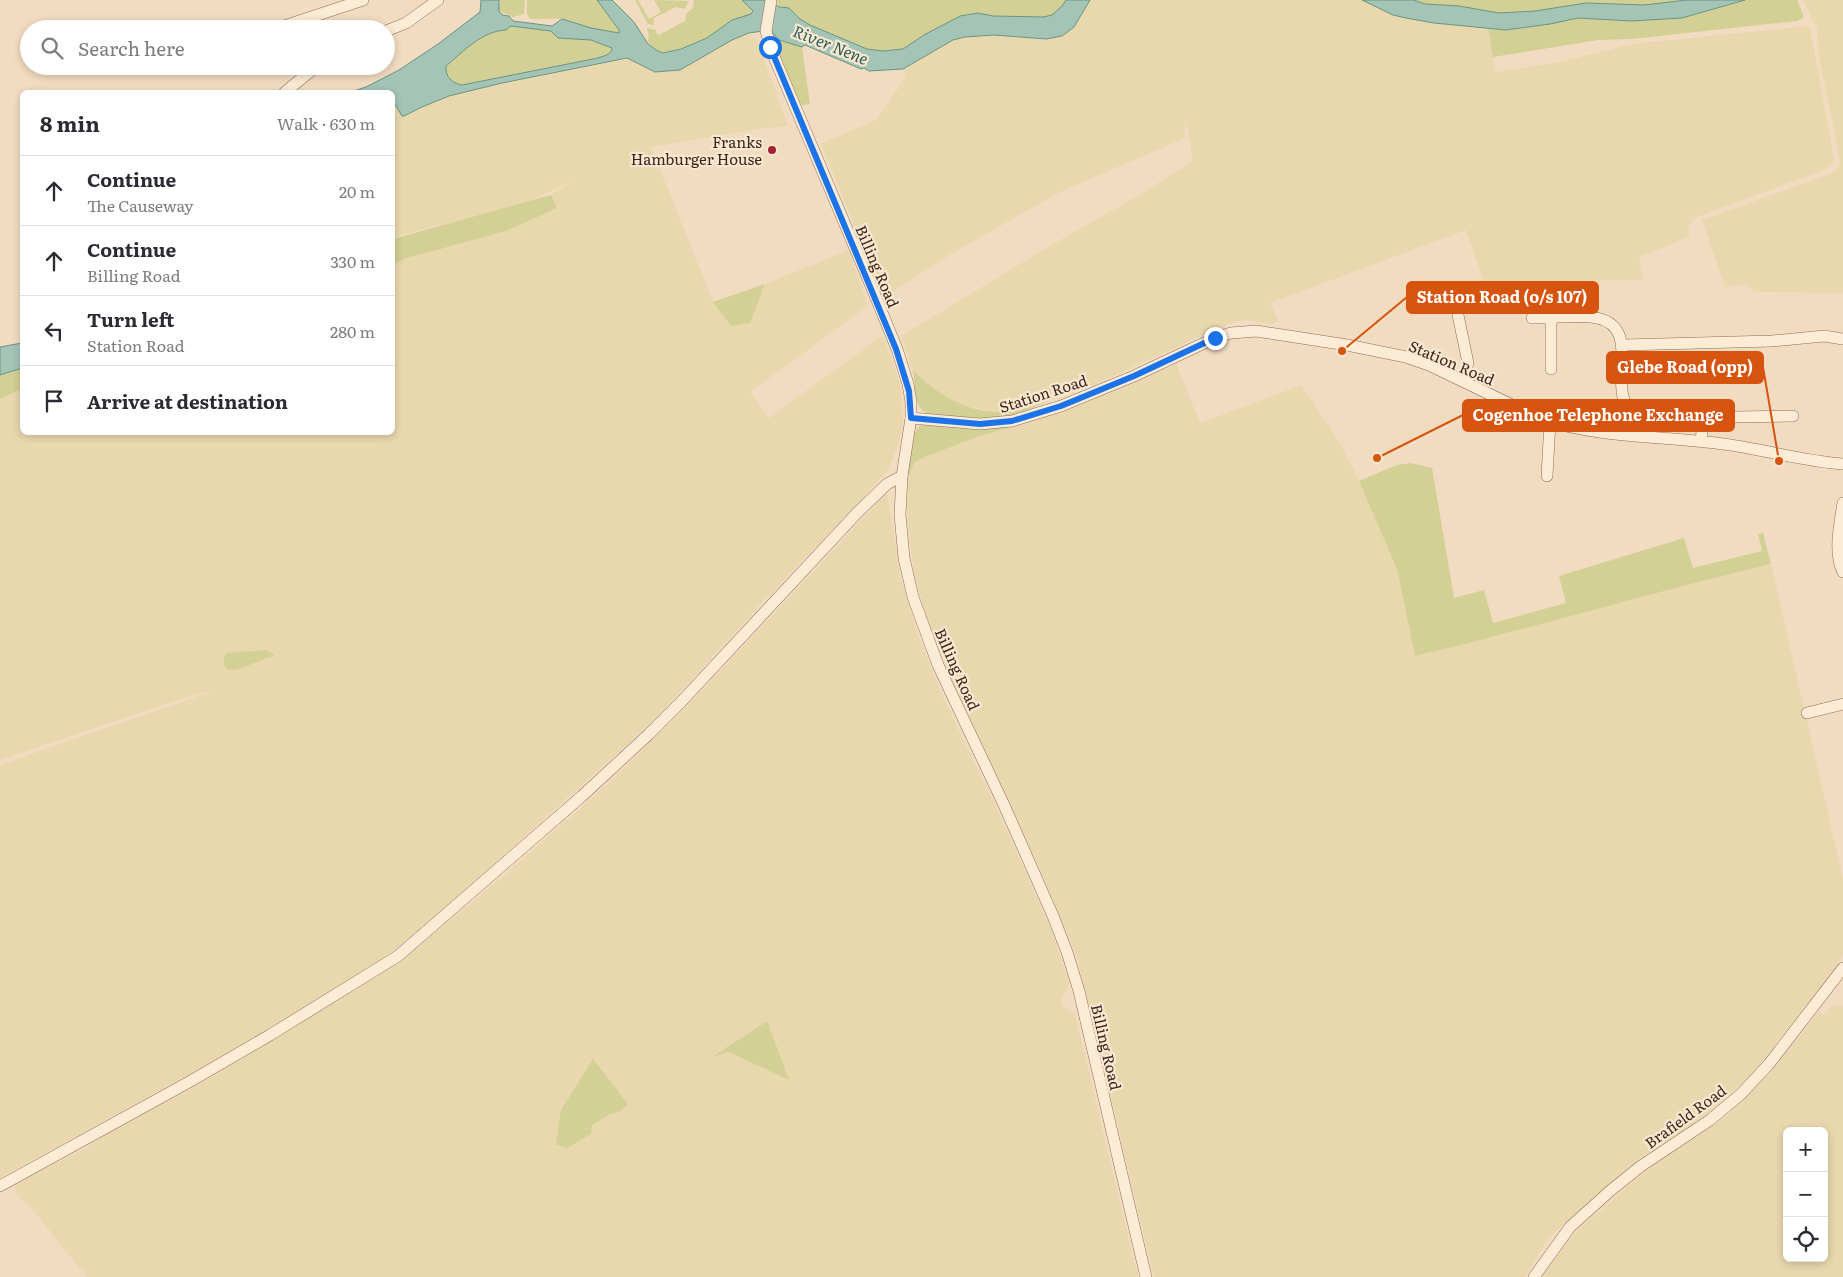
<!DOCTYPE html>
<meta charset="utf-8">
<style>
:root{--surface:#fff;--page:#f2f2f3;--text:#2b2b33;--muted:#7c7c81;--line:#e1e1e2}
body{margin:0;font-family:Literata,serif;background:var(--page);color:var(--text)}
.controls{position:absolute;right:15px;bottom:15px;display:grid;overflow:hidden;border-radius:8px;box-shadow:0 2px 8px #0003}
.controls button{width:45px;height:45px;display:grid;place-items:center;padding:0;border:0;border-bottom:1px solid var(--line);background:var(--surface);color:var(--text);font:25px sans-serif}
.stop{position:absolute;width:15px;height:15px;margin:-11px;border:4px solid #1a73e8;border-radius:50%;background:#fff}
.stop.end{background:#1a73e8;border-color:#fff;box-shadow:0 1px 5px #0008}
.list{margin:0;padding:0;list-style:none}
h2{display:flex;justify-content:space-between;align-items:center;height:65px;margin:0;padding:0 20px;font-size:21px}
h2 small{font-size:16px;font-weight:400;color:var(--muted)}
.list li{display:grid;grid-template-columns:32px 1fr auto;gap:15px;align-items:center;box-sizing:border-box;height:70px;padding:0 20px;border-top:1px solid var(--line)}
.list b{display:block;font-size:19px;white-space:nowrap}
.list p{margin:0;font-size:16px;white-space:nowrap;color:var(--muted)}
.list em{font-size:16px;font-style:normal;color:var(--muted)}
.icon{flex:none;width:28px;height:28px;fill:none;stroke:currentColor;stroke-width:2;stroke-linecap:round;stroke-linejoin:round}
.map{position:relative;flex:none;width:1843px;height:1277px;overflow:hidden}
.search{position:absolute;background:var(--surface);box-shadow:0 2px 8px #0003;left:20px;top:20px;width:375px;height:55px;display:flex;align-items:center;gap:12px;box-sizing:border-box;padding:0 18px;border-radius:28px;color:var(--muted);font-size:19px}
.panel{position:absolute;background:var(--surface);box-shadow:0 2px 8px #0003;left:20px;top:90px;width:375px;height:345px;border-radius:8px}
.map>svg:first-child{display:block}
.farmland{fill:#e9d7ad;fill-rule:evenodd}
.green{fill:#d2d094}
.water{fill:#a4c4b6;stroke:#6a9483;fill-rule:evenodd}
.lines{fill:none;stroke-linecap:round;stroke-linejoin:round}
.minor-casing{stroke:#8e6c56;stroke-width:12}
.minor{stroke:#fcebd5;stroke-width:11}
.route{stroke:#1a73e8;stroke-width:6}
.poi-dot{fill:#a42034;stroke:#f9e8d1;stroke-width:2}
.labels{text-anchor:middle;dominant-baseline:central;stroke-width:4.5;stroke-linejoin:round;paint-order:stroke}
.poi-label{font-size:15px;fill:#3c271c;stroke:#f9e8d1;text-anchor:end}
.street-label{font-size:15px;fill:#3c271c;stroke:#f9e8d1}
.water-label{font-size:16px;font-style:italic;fill:#2a5e53;stroke:#f9e8d1}
.leader{fill:none;stroke:#d7540e;stroke-width:2}
.callout-dot{fill:#d7540e;stroke:#f9e8d1;stroke-width:2}
.callout{fill:#d7540e;stroke:#d7540e;stroke-width:2}
.callout-label{font-size:16px;text-anchor:middle;font-weight:bold;fill:#fff}
</style>
<div class="map">
<svg width="1843" height="1277" viewBox="0 0 1843 1277">
<rect width="100%" height="100%" fill="#f2dcc1"/>
<g class="farmland">
<polygon points="1090,0 1362,0 1393,15 1434,23 1488,29 1496,72 1559,62 1632,44 1806,26 1810,28 1831,142 1834,163 1824,170 1694,218 1688,228 1690,237 1639,257 1643,280 1484,281 1466,230 1270,303 1279,322 1272,324 1249,320 1238,321 1228,324 1098,383 1020,411 993,412 963,405 944,396 926,384 913,370 901,336 1048,247 1141,194 1193,161 1185,116 1185,138 1062,191 956,251 892,292 883,295 821,144 876,120 903,81 905,76 904,69 954,40 980,35 1046,39 1082,12"/>
<polygon points="1803,0 1843,0 1843,293 1755,292 1745,284 1725,287 1702,220 1830,174 1837,170 1839,166 1840,160 1819,56 1817,29"/>
<polygon points="751,34 758,42 788,126 758,129 651,147 713,302 731,326 750,323 765,284 849,250 868,306 750,392 769,418 883,335 900,384 903,420 899,444 887,471 863,498 757,608 657,717 403,946 238,1047 0,1178 0,765 215,690 184,698 0,760 0,399 22,389 22,432 392,432 393,265 404,259 506,231 556,208 551,195 575,179 541,196 495,214 448,223 393,237 393,101 404,116 422,107 449,96 502,83 566,69 630,59 655,72 671,72 685,68 732,40"/>
<polygon points="1176,364 1200,423 1301,385 1338,440 1359,481 1397,569 1415,656 1496,636 1696,581 1771,564 1843,878 1843,955 1831,974 1752,1074 1712,1110 1679,1133 1648,1152 1629,1167 1560,1228 1549,1238 1525,1277 1154,1277 1077,957 1040,869 951,678 925,614 915,576 909,539 906,504 908,481 911,470 915,462 927,456 979,436 1069,410"/>
<path d="M887,493L901,579L917,632L941,693L997,809L1050,927L1069,982L1067,990L1060,1002L1063,1006L1075,1014L1138,1277H87L32,1209L16,1194L14,1187L28,1177L88,1147L100,1138L156,1107L181,1095L378,976L421,944L487,890L591,799L674,720ZM767,1021L788,1080L728,1052L714,1056ZM593,1059L619,1112L610,1114L592,1125L591,1134L569,1148L556,1145Z"/>
<path d="M1833,1005L1843,1006V1277H1542L1573,1235L1634,1181L1663,1157L1703,1133L1729,1114L1771,1072L1819,1012L1825,1014ZM1787,1131H1824V1258H1787Z"/>
</g>
<g class="green">
<polygon points="499,0 525,0 524,14 513,17 499,11"/>
<path d="M527,0H597L619,30V33C601,34 582,24 565,20C554,17 541,20 530,19L527,14Z"/>
<polygon points="635,0 638,0 649,19 661,12 654,0 689,1 685,9 676,7 654,18 654,25 648,24"/>
<path d="M694,0H742L753,11C749,17 739,17 732,20C726,23 722,28 717,32C709,38 672,54 662,52C656,51 651,46 647,41L649,38L647,28L656,30L657,34L659,35L685,21L686,14L693,8Z"/>
<polygon points="777,0 1066,0 1062,6 1052,15 1043,17 993,16 978,13 960,16 924,35 903,49 883,51 867,49 810,25 800,19 789,8 779,7"/>
<polygon points="1414,0 1687,0 1644,5 1586,3 1535,11 1499,13 1459,6 1425,4"/>
<polygon points="1745,0 1797,0 1804,17 1797,21 1632,39 1598,40 1493,57 1488,29 1519,29 1578,18 1631,21 1682,18"/>
<path d="M511,26L552,31L558,38L591,40L612,48C612,55 604,56 598,58L462,85C452,83 445,76 446,66C464,51 482,31 506,30Z"/>
<polygon points="770,30 780,40 802,47 810,104 802,105 800,103 778,55"/>
<polygon points="551,195 557,208 506,231 404,259 393,265 393,239"/>
<polygon points="765,284 750,323 731,326 713,302"/>
<polygon points="22,368 22,389 0,399 0,375"/>
<path d="M913,370C940,399 980,419 1020,410C1030,408 1040,403 1050,400C1034,407 1020,415 1003,419C990,421 933,419 923,411C914,403 915,381 913,370Z"/>
<path d="M1029,422L979,436L927,456L915,462L911,470L908,481C909,464 907,435 922,424L1000,427Z"/>
<path d="M1411,463L1432,468L1454,598L1484,590L1493,623L1566,603L1559,576L1684,538L1693,568L1762,551L1758,534L1763,533L1771,564C1652,592 1534,628 1415,656L1397,569L1359,481L1397,465Z"/>
<path d="M266,650L275,655L236,670L227,669C222,664 223,659 227,653Z"/>
<polygon points="767,1021 789,1080 728,1052 712,1057"/>
<polygon points="593,1059 628,1104 619,1112 610,1114 592,1125 591,1134 568,1148 556,1145 561,1110"/>
</g>
<g class="water">
<path d="M481,0H499V11L502,15L509,16L513,21L552,26L562,19L591,28L619,33V30L597,0H612L634,22L648,44L656,50L663,53L681,49L707,38L732,20L751,14L753,11L742,0H769L779,7L789,8L800,19L810,25L867,49L883,51L903,49L924,35L960,16L978,13L993,16L1043,17L1052,15L1062,6L1066,0H1090L1074,27L1062,36L1046,39L994,35L965,37L953,40L903,69L869,71L864,68L861,69L805,45L802,47L779,40L770,30L749,33L732,40L680,70L655,72L627,58L502,83L449,96L422,107L404,116H402L393,101L392,92H351L366,87L399,70L438,44L480,12ZM511,26L551,31L558,38L591,40L612,48C612,55 603,56 598,58L462,85C452,83 445,77 446,66C464,51 482,31 506,30Z"/>
<polygon points="1362,0 1414,0 1425,4 1459,6 1499,13 1535,11 1586,3 1644,5 1687,0 1745,0 1682,18 1631,21 1578,18 1550,24 1506,30 1434,23 1406,18 1393,15"/>
<polygon points="22,343 22,368 0,375 0,347"/>
</g>
<g class="lines">
<g class="minor-casing">
<g id="minor">
<polyline points="771,0 766,31 772,52 872,288 897,349 908,384 911,402 911,418 902,476 900,515 904,558 913,597 938,665 1004,805 1053,916 1067,952 1079,991 1146,1277"/>
<polyline points="275,29 363,0"/>
<polyline points="386,31 406,23 438,0"/>
<polyline points="285,92 317,66"/>
<polyline points="1458,315 1468,363 1463,381"/>
<path d="M1532,318C1552,318 1579,314 1597,318C1648,329 1598,399 1640,417C1654,423 1671,413 1685,411C1691,410 1698,411 1704,412L1701,441"/>
<polyline points="1623,345 1772,341 1824,336 1843,339"/>
<polyline points="1551,369 1551,318"/>
<polyline points="1704,412 1735,417 1793,416"/>
<path d="M911,418L980,424L1012,421L1061,406L1134,376L1215,338L1231,333L1256,331L1347,345L1406,357L1429,365L1541,419C1599,438 1662,436 1723,444C1763,449 1802,461 1843,464"/>
<polyline points="1547,476 1550,422"/>
<path d="M1843,503C1840,524 1833,552 1843,572"/>
<polyline points="1807,713 1843,704"/>
<polyline points="0,1186 189,1082 270,1035 398,956 582,796 649,734 681,702 857,513 887,484 902,476"/>
<polyline points="1534,1277 1570,1227 1610,1191 1641,1166 1710,1120 1741,1094 1769,1064 1843,968"/>
</g>
</g>
<use href="#minor" class="minor"/>
</g>
<g class="lines">
<polyline class="route" points="770,47 896,349 909,391 911,418 980,424 1012,421 1061,406 1134,376 1215,338"/>
</g>
<circle class="poi-dot" cx="772" cy="150" r="5"/>
<g class="labels">
<g class="poi-label">
<text x="762" y="141">Franks<tspan x="762" dy="17">Hamburger House</tspan></text>
</g>
<g class="street-label">
<text transform="translate(878 266) rotate(67)">Billing Road</text>
<text transform="translate(1452 362) rotate(23)">Station Road</text>
<text transform="translate(1043 393) rotate(-18)">Station Road</text>
<text transform="translate(958 669) rotate(66)">Billing Road</text>
<text transform="translate(1107 1047) rotate(77)">Billing Road</text>
<text transform="translate(1685 1116) rotate(-36)">Brafield Road</text>
</g>
<g class="water-label">
<text transform="translate(831 44) rotate(22)">River Nene</text>
</g>
</g>
<path class="leader" d="M1342 351L1407 297M1779 461L1763 367M1377 458L1463 415"/>
<g class="callout-dot">
<circle cx="1342" cy="351" r="5"/>
<circle cx="1779" cy="461" r="5"/>
<circle cx="1377" cy="458" r="5"/>
</g>
<g class="callout">
<rect x="1407" y="282" width="191" height="31" rx="5"/>
<rect x="1607" y="352" width="156" height="31" rx="5"/>
<rect x="1463" y="400" width="271" height="31" rx="5"/>
</g>
<g class="callout-label">
<text x="1502" y="303">Station Road (o/s 107)</text>
<text x="1685" y="373">Glebe Road (opp)</text>
<text x="1598" y="421">Cogenhoe Telephone Exchange</text>
</g>
</svg>
<div class="controls">
<button>+</button>
<button>−</button>
<button><svg class="icon" aria-label="locate" viewBox="0 0 24 24"><circle cx="12" cy="12" r="6"/><path d="M12 2v4M12 18v4M2 12h4M18 12h4"/></svg></button>
</div>
<div class="stop" style="left:770px;top:47px"></div>
<div class="stop end" style="left:1215px;top:338px"></div>
<div class="search"><svg class="icon" aria-label="search" viewBox="0 0 24 24"><circle cx="10" cy="10" r="6"/><path d="M15 15l6 6"/></svg>Search here</div>
<section class="panel">
<h2>8 min<small>Walk · 630 m</small></h2>
<ul class="list">
<li><svg class="icon" aria-label="ahead" viewBox="0 0 24 24"><path d="M12 20V5M6 11l6-6 6 6"/></svg><div><b>Continue</b><p>The Causeway</p></div><em>20 m</em></li>
<li><svg class="icon" aria-label="ahead" viewBox="0 0 24 24"><path d="M12 20V5M6 11l6-6 6 6"/></svg><div><b>Continue</b><p>Billing Road</p></div><em>330 m</em></li>
<li><svg class="icon" aria-label="left" viewBox="0 0 24 24"><path d="M17 20v-9H6M10 6l-5 5 5 5"/></svg><div><b>Turn left</b><p>Station Road</p></div><em>280 m</em></li>
<li><svg class="icon" aria-label="arrive" viewBox="0 0 24 24"><path d="M6 21V4h12l-3 4 3 4H6"/></svg><div><b>Arrive at destination</b></div></li>
</ul>
</section>
</div>
